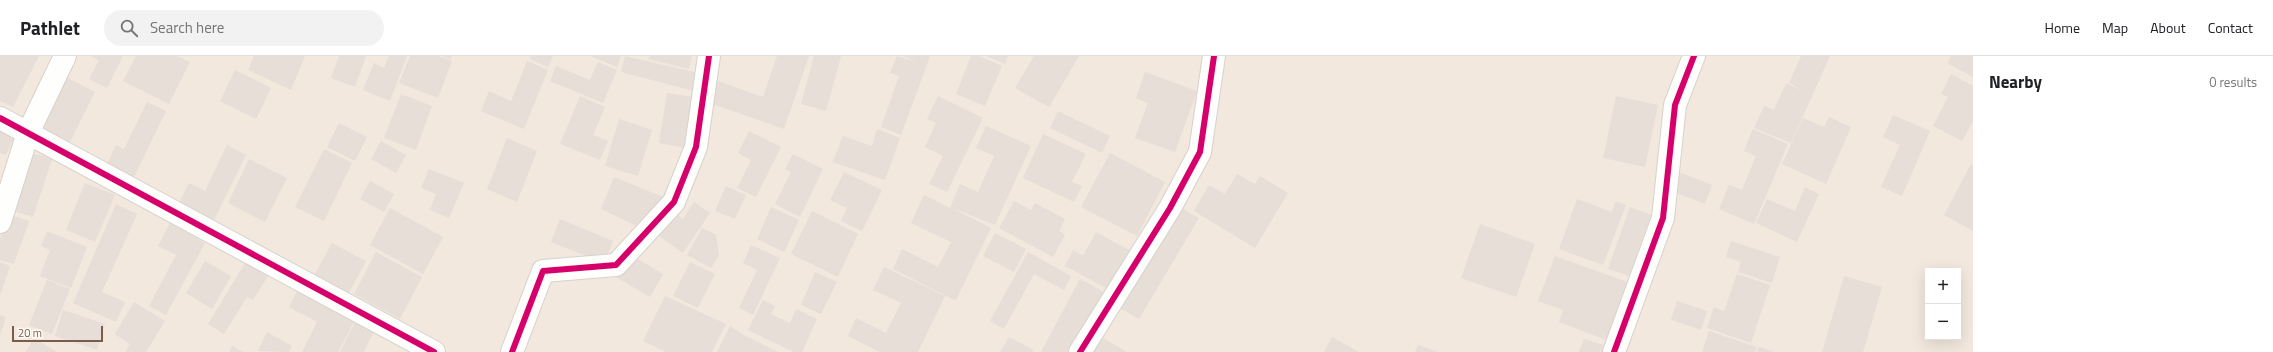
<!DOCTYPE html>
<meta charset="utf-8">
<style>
:root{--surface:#fff;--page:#f2f2f2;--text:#202124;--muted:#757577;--line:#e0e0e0}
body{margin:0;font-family:"Titillium Web",sans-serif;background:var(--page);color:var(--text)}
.controls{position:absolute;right:12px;bottom:12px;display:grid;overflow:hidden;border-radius:0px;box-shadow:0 4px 16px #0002}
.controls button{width:36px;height:36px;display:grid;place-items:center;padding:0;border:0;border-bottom:1px solid var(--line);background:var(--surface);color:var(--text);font:20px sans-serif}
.scale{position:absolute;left:12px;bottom:10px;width:91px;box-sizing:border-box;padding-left:4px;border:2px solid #7a5c4d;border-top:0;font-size:11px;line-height:14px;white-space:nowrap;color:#7a5c4d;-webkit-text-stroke:3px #fffaf3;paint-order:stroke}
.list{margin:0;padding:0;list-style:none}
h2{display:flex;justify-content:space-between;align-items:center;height:52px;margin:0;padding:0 16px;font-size:17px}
h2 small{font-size:13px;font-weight:400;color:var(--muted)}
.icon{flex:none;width:22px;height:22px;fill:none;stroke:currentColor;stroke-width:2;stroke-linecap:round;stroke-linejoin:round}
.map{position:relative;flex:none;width:1973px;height:296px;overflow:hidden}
header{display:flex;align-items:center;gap:24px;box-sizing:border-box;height:56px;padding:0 20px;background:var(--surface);border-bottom:1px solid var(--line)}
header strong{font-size:19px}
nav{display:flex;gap:22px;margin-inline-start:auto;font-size:14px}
.search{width:280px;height:36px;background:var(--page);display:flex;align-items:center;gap:10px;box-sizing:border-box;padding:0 14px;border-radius:22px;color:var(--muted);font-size:15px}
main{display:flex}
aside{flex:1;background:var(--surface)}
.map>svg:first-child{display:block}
.residential{fill:#f2e8de;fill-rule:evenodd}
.building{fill:#e6ded7}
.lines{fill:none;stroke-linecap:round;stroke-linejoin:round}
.minor-casing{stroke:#d7d1cb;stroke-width:24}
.minor{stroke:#fefefd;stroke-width:22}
.cycleway-casing{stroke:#fffaf3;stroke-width:8}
.cycleway{stroke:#d6006c;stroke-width:6}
</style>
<header>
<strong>Pathlet</strong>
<div class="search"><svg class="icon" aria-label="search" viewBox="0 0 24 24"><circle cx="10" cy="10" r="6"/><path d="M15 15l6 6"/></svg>Search here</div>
<nav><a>Home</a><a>Map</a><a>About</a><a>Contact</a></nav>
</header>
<main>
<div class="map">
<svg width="1973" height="296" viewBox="0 0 1973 296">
<rect width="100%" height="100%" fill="#f9f5f0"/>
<path class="residential" d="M0,0H1973V296H0ZM1928,215H1958V281H1928Z"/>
<g class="building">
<polygon points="0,0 39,0 13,51 0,45"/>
<polygon points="91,0 123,0 107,32 89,23 99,4"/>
<polygon points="136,0 177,0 190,6 169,48 123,25"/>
<polygon points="254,0 305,0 291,34 248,14"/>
<polygon points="339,0 366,0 355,31 331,22"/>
<polygon points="389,0 407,0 390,45 363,34 374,7 384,12"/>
<polygon points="410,0 438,0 452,5 438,42 399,27"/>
<polygon points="442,0 452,0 450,3"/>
<polygon points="531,0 553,0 548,11 530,3"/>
<polygon points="590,0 621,0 617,11"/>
<polygon points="625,0 698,17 694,35 621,16"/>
<polygon points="649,0 692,0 689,13 648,3"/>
<polygon points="777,0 809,0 784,73 707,46 715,24 763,41"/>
<polygon points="814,0 841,0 826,55 801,48"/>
<polygon points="897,0 918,7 903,0 930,0 901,79 881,71 899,20 890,17"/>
<polygon points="971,0 979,0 1002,10 985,50 956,38"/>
<polygon points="986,0 1008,0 1005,8"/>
<polygon points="1034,0 1079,0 1049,51 1015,32"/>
<polygon points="1801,0 1830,0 1791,87 1754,72 1764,50 1774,54 1786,27 1808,37 1789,27"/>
<polygon points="1951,0 1973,0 1973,21 1947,7"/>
<polygon points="527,5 548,14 524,73 481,55 489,35 511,45"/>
<polygon points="598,6 617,14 603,47 550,25 556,10 590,24"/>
<polygon points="235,14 271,32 256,63 220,45"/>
<polygon points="1145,16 1197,35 1175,96 1135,82 1148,47 1136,42"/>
<polygon points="1951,18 1973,30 1973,65 1962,85 1933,70 1948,41 1941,38"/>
<polygon points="62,19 95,36 68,90 35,73"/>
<polygon points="667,37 693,41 685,92 659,87"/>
<polygon points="401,38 432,50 416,94 384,82"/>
<polygon points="580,40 605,51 593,79 608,85 600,104 560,88"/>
<polygon points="938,40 983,62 947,136 929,128 943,100 925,91 936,67 927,63"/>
<polygon points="1616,40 1658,49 1645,111 1603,102"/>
<polygon points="147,46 166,55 134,121 107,108 116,89 124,93"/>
<polygon points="1058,55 1110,80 1102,97 1050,72"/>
<polygon points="1893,59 1930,75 1902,140 1881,131 1900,89 1883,81"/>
<polygon points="1829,61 1851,71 1826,128 1782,108 1803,62 1824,71"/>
<polygon points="619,63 652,74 638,120 605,110"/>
<polygon points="339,67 367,81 355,105 327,91"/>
<polygon points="0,68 17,75 6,99 0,97"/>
<polygon points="986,70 1031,90 995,169 952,152 991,172 956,244 954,244 893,213 902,193 938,211 951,186 911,167 924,139 950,152 960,128 978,136 994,100 976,92"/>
<polygon points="877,73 900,82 885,124 833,106 843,80 872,90"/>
<polygon points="1753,73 1788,88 1754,168 1719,153 1729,129 1742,134 1756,100 1744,95"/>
<polygon points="749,75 781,91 756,141 737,132 751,104 738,97"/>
<polygon points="1043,78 1086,98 1072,126 1082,130 1074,146 1023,122"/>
<polygon points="507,82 537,95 517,146 487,133"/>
<polygon points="381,85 406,99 396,117 371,103"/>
<polygon points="227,89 246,99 214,164 179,147 189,127 205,135"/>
<polygon points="324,93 352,107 324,165 295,151"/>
<polygon points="28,96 52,103 33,161 10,154"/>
<polygon points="1110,97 1165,126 1137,180 1081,151"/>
<polygon points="793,98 823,113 800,161 775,148 791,116 785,113"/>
<polygon points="249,103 287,122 265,166 228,147"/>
<polygon points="1971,108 1973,110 1973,175 1944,159"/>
<polygon points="429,113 464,127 449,162 430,154 436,138 421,132"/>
<polygon points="1674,114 1712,129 1705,148 1666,133"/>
<polygon points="844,116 882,134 862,175 841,165 847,152 830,144"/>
<polygon points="1237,118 1255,128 1260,120 1288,137 1255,192 1194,155 1209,129 1225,138"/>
<polygon points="614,121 668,143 645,174 601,153"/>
<polygon points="370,125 394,138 384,156 360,143"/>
<polygon points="85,127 115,139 95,186 66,174"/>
<polygon points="726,130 746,139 735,163 715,155"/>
<polygon points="1805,131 1819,138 1797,186 1756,167 1767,143 1795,155"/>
<polygon points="1577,143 1612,156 1615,145 1626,149 1603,209 1559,193"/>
<polygon points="1014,145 1031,154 1035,147 1065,163 1059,175 1065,179 1053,201 999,172"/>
<polygon points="694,146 710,157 683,197 656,178 672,155 683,163"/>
<polygon points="116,148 137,158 102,236 125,246 116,266 73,247"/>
<polygon points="771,151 799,164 784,196 757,183"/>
<polygon points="1630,151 1651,159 1629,220 1608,213"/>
<polygon points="390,152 443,181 423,218 370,189"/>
<polygon points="1181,152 1199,162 1139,263 1121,253"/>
<polygon points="812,155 858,178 838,221 791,198"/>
<polygon points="8,158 29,165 14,208 0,204 0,183"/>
<polygon points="560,163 613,185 604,207 551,186"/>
<polygon points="170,167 205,187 166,259 149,250 176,199 158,190"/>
<polygon points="1480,168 1535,188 1516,241 1461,222"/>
<polygon points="702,172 716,179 719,199 711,212 687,199"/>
<polygon points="47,175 87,191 71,232 40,220 50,194 41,190"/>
<polygon points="1096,176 1131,195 1110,234 1065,210 1073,194 1083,200"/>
<polygon points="995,177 1026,193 1014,216 983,200"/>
<polygon points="1731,185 1780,201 1772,227 1738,216 1741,206 1726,201"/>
<polygon points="332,187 366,205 349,237 315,218"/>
<polygon points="751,189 780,202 753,259 739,252 757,214 743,207"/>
<polygon points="376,196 422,221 400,263 354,238"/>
<polygon points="1028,196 1071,220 1064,234 1034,218 1004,273 990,265"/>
<polygon points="629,198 663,218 650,241 616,221"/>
<polygon points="1555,200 1627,226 1606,284 1559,266 1563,254 1538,245"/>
<polygon points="248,202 271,215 253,244 247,241 224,278 208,268"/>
<polygon points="205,205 231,220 212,253 186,237"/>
<polygon points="0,206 10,210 0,240"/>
<polygon points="690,206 715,218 698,252 673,240"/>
<polygon points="884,211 945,240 918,296 880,296 848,280 856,262 886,277 901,247 873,234"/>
<polygon points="815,216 837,226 821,258 801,249"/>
<polygon points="1737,218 1770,229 1751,287 1707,272 1714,251 1724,255"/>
<polygon points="1844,220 1882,231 1863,296 1822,296"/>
<polygon points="1080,223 1104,236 1071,296 1041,296"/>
<polygon points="47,224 70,233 52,278 29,269"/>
<polygon points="297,235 354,266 338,296 302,296 317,266 289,251"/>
<polygon points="665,240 726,268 712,296 666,296 643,285"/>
<polygon points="763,244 775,250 771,258 790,267 796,253 817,263 802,296 794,296 748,274"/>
<polygon points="1677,245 1707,255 1701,274 1671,264"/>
<polygon points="134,246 165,265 146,296 125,296 130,288 115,278"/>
<polygon points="63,254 105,268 97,294 55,280"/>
<polygon points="0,259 6,261 0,280"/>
<polygon points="356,264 376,271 364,296 340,296"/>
<polygon points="730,270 740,277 778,296 717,296"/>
<polygon points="1709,275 1757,291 1755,296 1702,296"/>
<polygon points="267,276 292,290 289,296 258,295"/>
<polygon points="1096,278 1127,296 1085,296"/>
<polygon points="1009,281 1034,294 1032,296 1000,296"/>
<polygon points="1332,281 1359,296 1324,296"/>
<polygon points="34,282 57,296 26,296"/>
<polygon points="1584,283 1603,289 1601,296 1579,296"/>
<polygon points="1418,289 1437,296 1415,296"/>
<polygon points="232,290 243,296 229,296"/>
<polygon points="1759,291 1774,296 1757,296"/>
</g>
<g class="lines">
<g class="minor-casing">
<g id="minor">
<polyline points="0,62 434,296"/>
<polyline points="0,166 28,77 65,0"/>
<polyline points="512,296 543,215 616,209 674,146 696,91 709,0"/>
<polyline points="1080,296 1170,152 1200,96 1214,0"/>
<polyline points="1614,296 1663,162 1675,49 1694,0"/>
</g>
</g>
<use href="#minor" class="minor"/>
<g class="cycleway-casing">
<g id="cycleway">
<polyline points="0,62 434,296"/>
<polyline points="512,296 543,215 616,209 674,146 696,91 709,0"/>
<polyline points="1080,296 1170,152 1200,96 1214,0"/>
<polyline points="1614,296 1663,162 1675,49 1694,0"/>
</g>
</g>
<use href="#cycleway" class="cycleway"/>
</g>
</svg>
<div class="controls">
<button>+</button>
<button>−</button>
</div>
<div class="scale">20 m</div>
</div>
<aside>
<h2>Nearby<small>0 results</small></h2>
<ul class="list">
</ul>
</aside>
</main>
